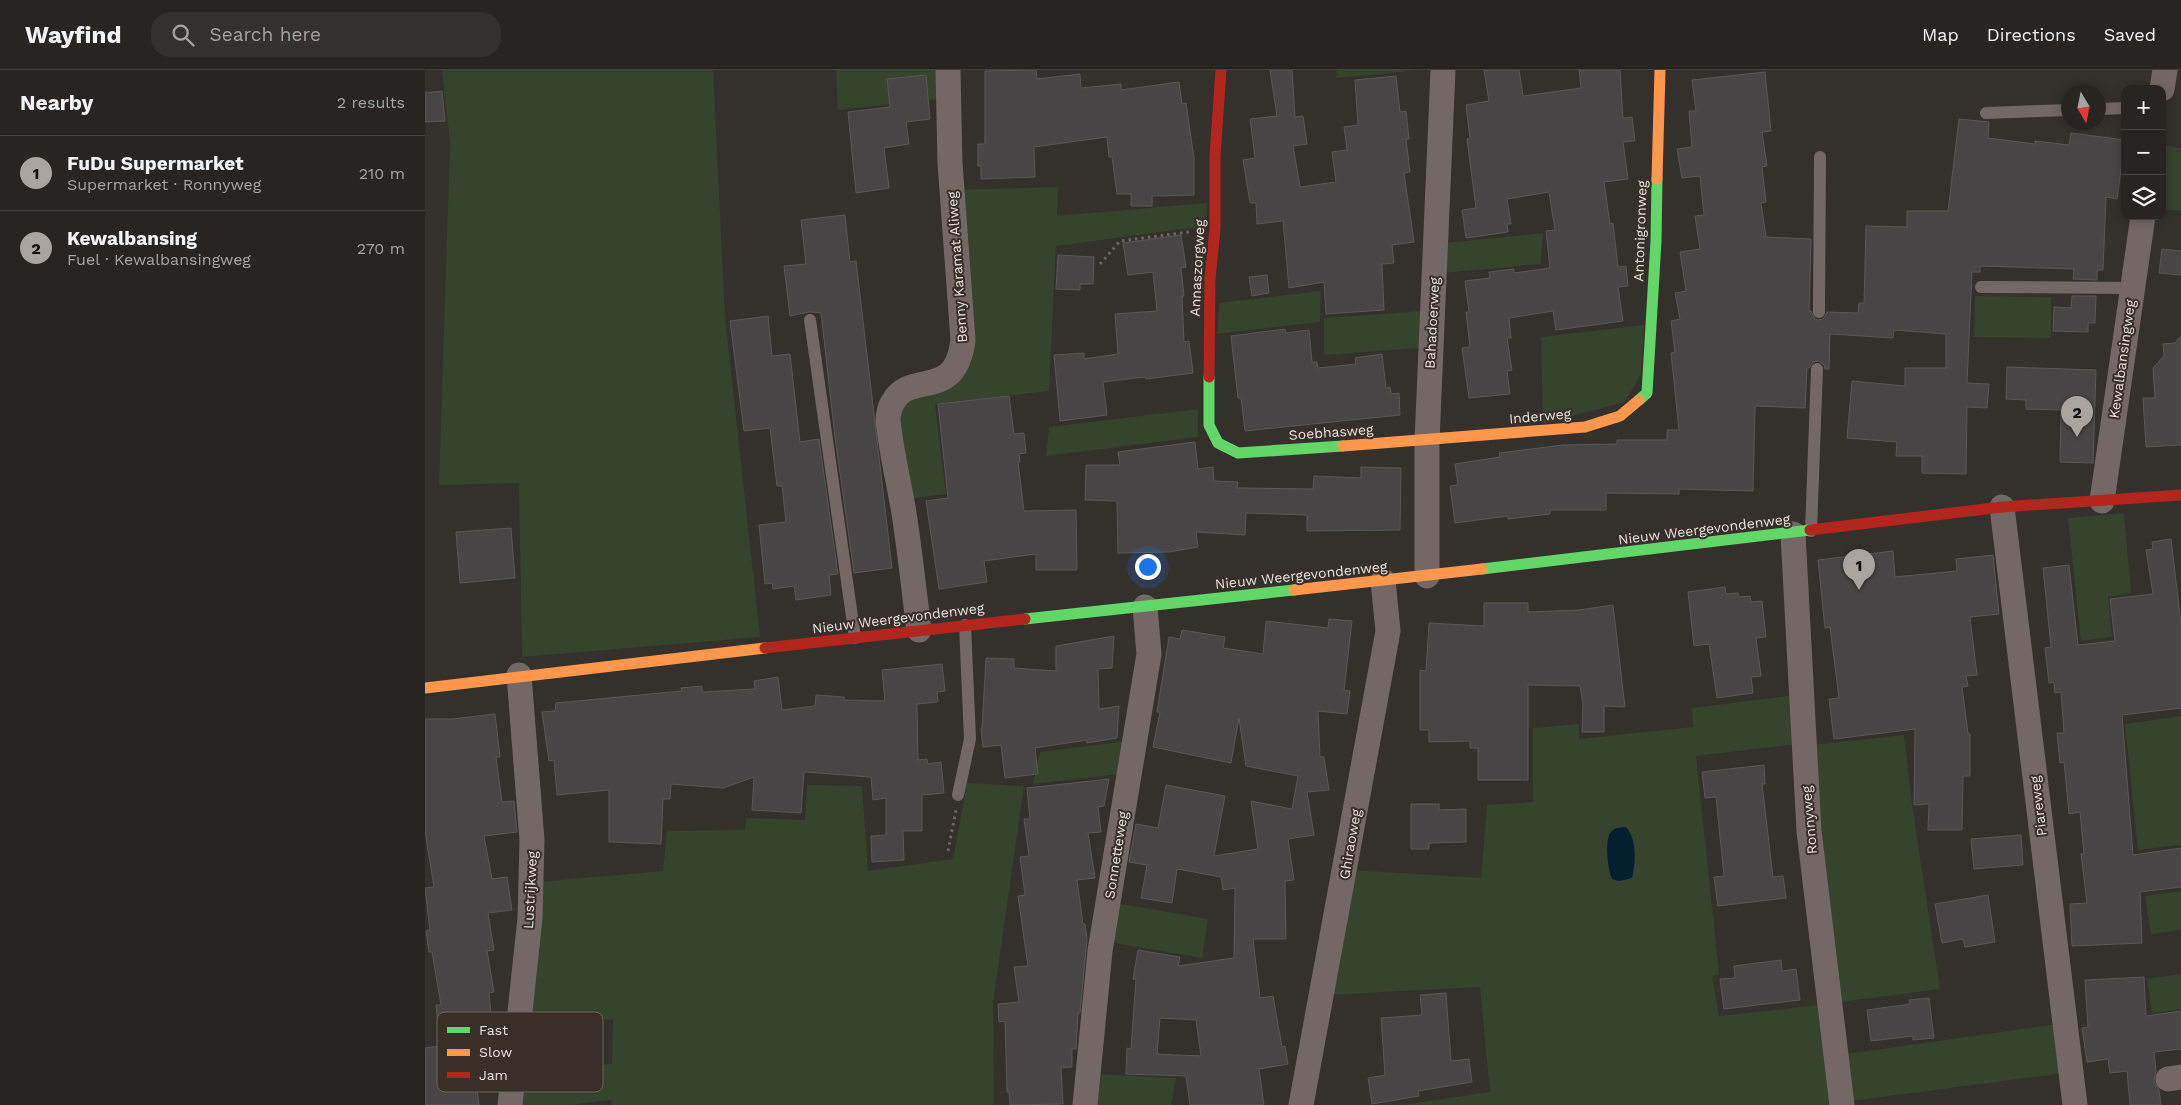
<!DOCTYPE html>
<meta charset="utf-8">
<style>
:root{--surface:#272421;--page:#33302e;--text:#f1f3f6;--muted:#a4a4a5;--line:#43413f;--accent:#a9a4a0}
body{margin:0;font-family:"Work Sans",sans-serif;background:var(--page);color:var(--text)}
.controls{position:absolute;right:15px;top:15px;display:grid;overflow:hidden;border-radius:10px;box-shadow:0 2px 12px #0003}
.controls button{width:45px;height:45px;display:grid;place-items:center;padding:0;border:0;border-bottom:1px solid var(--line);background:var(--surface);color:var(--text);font:25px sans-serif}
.compass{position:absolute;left:1636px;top:15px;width:45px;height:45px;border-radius:50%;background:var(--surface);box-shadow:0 2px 12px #0003;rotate:170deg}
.you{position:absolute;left:722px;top:496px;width:18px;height:18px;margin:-12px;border:4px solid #fff;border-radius:50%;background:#1a73e8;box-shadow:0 0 0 8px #1a73e833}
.badge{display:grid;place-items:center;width:32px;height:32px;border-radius:50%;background:var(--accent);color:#111;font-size:16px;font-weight:700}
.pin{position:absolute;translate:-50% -41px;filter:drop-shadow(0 1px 2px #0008)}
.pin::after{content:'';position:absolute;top:26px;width:18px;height:15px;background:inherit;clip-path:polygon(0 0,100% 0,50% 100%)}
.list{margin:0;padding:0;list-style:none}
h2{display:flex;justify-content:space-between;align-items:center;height:65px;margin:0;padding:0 20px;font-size:21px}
h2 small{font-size:16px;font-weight:400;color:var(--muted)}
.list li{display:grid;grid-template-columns:32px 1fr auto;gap:15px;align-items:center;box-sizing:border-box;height:75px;padding:0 20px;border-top:1px solid var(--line)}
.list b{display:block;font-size:19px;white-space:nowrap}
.list p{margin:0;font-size:16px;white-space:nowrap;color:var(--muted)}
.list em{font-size:16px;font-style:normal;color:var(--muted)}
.icon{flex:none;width:28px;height:28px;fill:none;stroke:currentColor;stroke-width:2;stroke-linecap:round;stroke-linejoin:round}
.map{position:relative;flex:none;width:1756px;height:1035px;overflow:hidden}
header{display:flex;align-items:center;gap:30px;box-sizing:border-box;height:70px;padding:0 25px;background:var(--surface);border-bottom:1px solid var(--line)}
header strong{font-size:24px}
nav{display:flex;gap:28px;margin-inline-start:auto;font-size:18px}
.search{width:350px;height:45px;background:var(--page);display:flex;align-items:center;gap:12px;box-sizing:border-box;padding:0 18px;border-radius:20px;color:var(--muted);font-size:19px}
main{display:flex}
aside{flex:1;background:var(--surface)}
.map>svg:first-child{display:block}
.green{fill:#36432d}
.water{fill:#051f31}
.building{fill:#484546;stroke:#5a5858;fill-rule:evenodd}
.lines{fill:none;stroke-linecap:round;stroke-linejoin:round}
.path{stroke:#6f6764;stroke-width:3;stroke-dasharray:2.5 4;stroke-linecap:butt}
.lane{stroke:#746866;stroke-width:12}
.street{stroke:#746866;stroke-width:25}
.fast{stroke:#63d668;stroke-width:11}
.slow{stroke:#ff974d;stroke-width:11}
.jam{stroke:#b3261e;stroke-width:11}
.labels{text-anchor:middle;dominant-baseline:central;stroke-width:4;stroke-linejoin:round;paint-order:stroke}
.street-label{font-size:14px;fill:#e8e3de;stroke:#382f29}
.key{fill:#382f29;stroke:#6d655f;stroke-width:1}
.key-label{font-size:14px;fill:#e8e3de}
</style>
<header>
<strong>Wayfind</strong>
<div class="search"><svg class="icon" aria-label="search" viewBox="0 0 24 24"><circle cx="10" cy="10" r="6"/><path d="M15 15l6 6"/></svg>Search here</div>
<nav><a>Map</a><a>Directions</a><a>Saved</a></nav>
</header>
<main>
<aside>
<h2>Nearby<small>2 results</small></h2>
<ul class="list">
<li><span class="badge">1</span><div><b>FuDu Supermarket</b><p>Supermarket · Ronnyweg</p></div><em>210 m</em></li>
<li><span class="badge">2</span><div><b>Kewalbansing</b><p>Fuel · Kewalbansingweg</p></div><em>270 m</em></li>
</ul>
</aside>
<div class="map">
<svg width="1756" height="1035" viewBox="0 0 1756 1035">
<rect width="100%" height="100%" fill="#34302c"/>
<g class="green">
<polygon points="17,0 288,0 300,246 335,567 97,587 94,413 14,415 25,73"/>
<polygon points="411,0 518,0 519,28 413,40"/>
<polygon points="912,0 995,0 911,8"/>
<polygon points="1737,75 1756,78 1756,141 1737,139"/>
<polygon points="633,117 632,146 782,133 781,156 631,176 624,321 510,334 521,424 481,429 471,338 525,311 532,120"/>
<polygon points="1118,163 1116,194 1018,203 1020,173"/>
<polygon points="896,221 895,252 792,264 794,233"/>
<polygon points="1550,226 1626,227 1626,268 1549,267"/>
<polygon points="997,241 995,278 899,285 899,248"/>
<polygon points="1219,255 1216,304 1200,332 1118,354 1116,267"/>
<polygon points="773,339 773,367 621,386 624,357"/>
<polygon points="1699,443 1706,523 1683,527 1687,567 1656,571 1643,448"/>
<polygon points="1371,625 1372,674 1271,686 1293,894 1294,905 1287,906 1294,946 1398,935 1409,1035 977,1035 1065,1022 1055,917 902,925 928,800 1056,808 1062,735 1108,732 1108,658 1154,654 1154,669 1268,657 1267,638"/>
<polygon points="1756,646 1756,775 1713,780 1700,654"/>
<polygon points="1479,665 1487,734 1515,919 1408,933 1386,675"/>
<polygon points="702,671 696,704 608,714 615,682"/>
<polygon points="542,713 599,716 568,933 569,1035 187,1035 186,1030 145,1035 90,1035 94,1000 187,994 188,949 101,955 113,812 238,801 242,761 320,760 321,748 380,750 382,715 437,716 443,801 528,789"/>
<polygon points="1756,821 1756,860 1726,864 1720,826"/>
<polygon points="691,833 783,849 777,888 684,872"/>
<polygon points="1756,904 1756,939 1727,943 1722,909"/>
<polygon points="1632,954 1639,1003 1426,1031 1421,984"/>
<polygon points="671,1004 751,1008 746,1035 668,1035"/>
</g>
<path class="water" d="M1201,757C1212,769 1211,793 1207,808L1194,811L1187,809C1183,800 1179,769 1186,762C1189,757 1196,758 1201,757Z"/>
<g class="building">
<polygon points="611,0 612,9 655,4 656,18 696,14 696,20 754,12 757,34 761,33 769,88 769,125 727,126 727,136 706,136 706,124 692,124 687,87 684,87 682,67 609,77 610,107 556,109 556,96 553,96 553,74 560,74 560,1"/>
<polygon points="845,0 867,0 870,47 878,46 882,74 868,76 875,117 911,112 907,82 922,80 919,57 933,55 930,10 971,6 975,42 981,41 984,69 981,69 985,102 979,103 989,172 967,175 969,193 957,194 959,240 901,244 899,212 864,218 858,151 832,154 831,133 825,133 818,90 830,88 825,49 852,46"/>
<polygon points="1059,0 1094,0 1098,26 1156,18 1154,0 1195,0 1198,48 1207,47 1210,71 1198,72 1203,109 1179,112 1185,154 1188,153 1193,197 1201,196 1203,216 1193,217 1198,251 1131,260 1128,241 1084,248 1086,268 1082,268 1087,300 1082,301 1085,324 1044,328 1037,278 1045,277 1041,242 1044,242 1040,211 1065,208 1064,202 1089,199 1089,203 1125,198 1121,161 1130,160 1124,122 1082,129 1086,154 1082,154 1083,162 1041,168 1037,140 1051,138 1042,69 1045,68 1041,35 1064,31"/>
<polygon points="1340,2 1346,61 1337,62 1342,96 1337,97 1341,132 1336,133 1341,167 1386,169 1384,241 1386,241 1390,249 1393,250 1398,249 1402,242 1433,243 1434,233 1439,233 1441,156 1482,157 1482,141 1523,141 1534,49 1564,52 1563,68 1610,74 1610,71 1644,75 1646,63 1700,70 1692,129 1681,127 1678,200 1672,200 1672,210 1648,209 1649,199 1555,196 1555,202 1547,202 1542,313 1564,314 1562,338 1542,337 1541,404 1497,403 1497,386 1471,386 1472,372 1422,368 1427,311 1480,316 1480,298 1521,298 1521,264 1469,260 1468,268 1405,264 1404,299 1400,299 1399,295 1393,291 1388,292 1384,298 1382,298 1380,338 1330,336 1328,421 1254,419 1254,424 1181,423 1181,440 1125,440 1125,444 1083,449 1083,446 1030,453 1025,416 1033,415 1030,394 1075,387 1074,383 1138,375 1192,374 1192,370 1242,370 1242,360 1254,360 1246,283 1250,282 1246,251 1255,249 1250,223 1261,221 1255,182 1275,179 1270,146 1279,145 1275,106 1257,108 1252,79 1267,77 1264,41 1271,41 1267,10"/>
<polygon points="501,5 505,49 481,52 484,74 459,78 464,118 431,123 423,42 465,37 462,9"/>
<polygon points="17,21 20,51 0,52 0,23"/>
<polygon points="420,145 425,192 431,191 467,498 429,503 410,367 396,243 384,242 365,246 359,196 381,194 376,150"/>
<polygon points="756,165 761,197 756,198 759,226 757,226 759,272 764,271 768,303 721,309 720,307 678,312 682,345 635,351 629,285 659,283 659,289 693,284 690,244 732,241 728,202 703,205 698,173"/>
<polygon points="1737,179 1756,181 1756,205 1734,203"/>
<polygon points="633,185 669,187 668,214 655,214 655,220 631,219"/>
<polygon points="842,205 844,223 827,226 824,207"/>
<polygon points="1647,226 1671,226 1670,253 1663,253 1663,262 1628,261 1629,237 1646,238"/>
<polygon points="343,246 347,286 365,284 375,372 394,369 413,504 404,505 406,525 371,530 369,516 348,519 347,513 340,514 334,455 361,452 357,416 352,416 345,358 319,361 305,251"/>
<polygon points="860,259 861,263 884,260 887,292 892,292 893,298 931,294 930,288 957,284 961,318 965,317 966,324 974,323 975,345 820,361 816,328 813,328 806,266"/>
<polygon points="1756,266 1756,375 1721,377 1718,328 1730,328 1728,298 1739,286 1738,274 1750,273"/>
<polygon points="1582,297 1671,300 1668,393 1635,392 1636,340 1601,339 1601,330 1581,329"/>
<polygon points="584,326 589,364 599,363 601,383 594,384 595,392 593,392 599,441 651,440 652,500 611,500 611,484 559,491 562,512 514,519 501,431 523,428 513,334"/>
<polygon points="770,372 773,399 788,397 789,411 813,412 812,418 888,419 889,406 936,408 936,397 976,398 975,460 882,461 882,445 821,443 820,465 771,462 773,477 744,482 693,483 692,431 660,430 661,395 695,395 693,382"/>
<polygon points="86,458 90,508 35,513 31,462"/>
<polygon points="1746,469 1756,554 1756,638 1697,645 1708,785 1756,778 1756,817 1715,822 1717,873 1647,876 1645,834 1662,833 1656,784 1659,784 1655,742 1644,744 1639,692 1635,693 1632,663 1639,663 1636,622 1630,623 1629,612 1624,613 1620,578 1626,577 1618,498 1644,495 1653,575 1690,571 1685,529 1728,524 1721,480 1728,479 1727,472"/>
<polygon points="1468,481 1470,507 1532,501 1531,489 1568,485 1574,544 1545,547 1552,605 1541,606 1543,616 1537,617 1543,664 1545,664 1545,706 1538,706 1537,760 1503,760 1504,734 1489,735 1490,659 1409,669 1404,629 1414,628 1405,557 1400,558 1393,490"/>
<polygon points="1300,517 1301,524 1313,523 1314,527 1325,526 1326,532 1337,531 1341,567 1331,568 1336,606 1326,607 1328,623 1292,628 1284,574 1269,576 1263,522"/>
<polygon points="1059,533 1103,533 1103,542 1154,540 1188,535 1200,637 1179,636 1179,662 1157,662 1158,634 1155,616 1103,615 1103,710 1053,710 1053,678 1045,678 1045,671 1004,672 1004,660 995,660 995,600 1001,601 1004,553 1059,556"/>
<path d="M904,549L927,551L919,620L925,621L922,644L893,641L895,687H899L904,720L882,722L889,765L863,769L869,810L860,811L861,869H828L835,928L848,926L857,977L860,976L863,994L834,999L839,1035H765L761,1006L701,1004L702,978L706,979L711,909H708L713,880L755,887L753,896L809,888L810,818L798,820L796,807L752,799L747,833L716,828L722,795L704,792L711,754L733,758L741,715L800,726L789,786L833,779L826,731L867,739L873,706L821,696L814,648L806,693L728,677L735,642H732L744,567L755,569L757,560L800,567L798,578L838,584L841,551L903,558ZM735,948L771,950L776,986L732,984Z"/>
<polygon points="689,566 687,598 673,599 674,639 694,636 692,668 662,673 662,670 610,678 613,704 580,708 576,675 558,677 556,658 557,658 561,588 589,589 589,598 631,601 631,576"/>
<polygon points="517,594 520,621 512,622 513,632 492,634 493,690 502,689 503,694 516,692 519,723 497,725 497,761 478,761 479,790 447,792 446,766 461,765 461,728 448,730 446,707 379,702 376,743 327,740 329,707 298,718 246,714 245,729 238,729 236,774 184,772 184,720 132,725 129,690 124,691 117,642 130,641 131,633 257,621 256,618 277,616 277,622 330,619 329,611 353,607 357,640 390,636 391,625 419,627 419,630 460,631 457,600"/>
<polygon points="70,644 75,687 71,687 77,732 89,731 92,762 59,766 67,809 82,807 87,840 63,843 69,880 62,881 69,922 64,923 68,963 52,964 58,1005 50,1006 54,1035 0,1035 0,978 15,976 11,935 16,935 7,882 4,882 1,861 5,860 0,818 9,817 0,761 0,649 27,649"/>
<polygon points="1339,695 1340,714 1337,714 1348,807 1358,806 1361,828 1293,836 1289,807 1299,806 1291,727 1280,728 1277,702"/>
<polygon points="684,709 679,736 673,737 676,762 663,763 670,808 652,810 658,854 660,854 662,869 655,943 653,943 651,979 647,979 647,997 636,998 638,1034 585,1035 584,1022 582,1022 580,951 574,952 573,934 594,932 589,897 603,896 593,826 600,825 595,787 604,786 599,749 605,749 602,718"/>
<polygon points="986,734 1014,734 1014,740 1041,739 1041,772 1004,773 1004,779 986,779"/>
<polygon points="1596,765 1598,795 1549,799 1546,769"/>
<polygon points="1563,825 1570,872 1540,877 1538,869 1517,873 1510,834"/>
<polygon points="1356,890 1357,901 1371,899 1375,930 1299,939 1295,909 1310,908 1309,896"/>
<polygon points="1719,907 1721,946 1756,941 1756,979 1729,982 1731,1001 1729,1011 1734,1020 1736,1035 1705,1035 1702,1001 1685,1003 1683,989 1662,992 1657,958 1663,957 1660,910"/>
<polygon points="1021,923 1026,991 1044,989 1047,1012 993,1021 994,1026 947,1034 943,1008 960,1005 956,948 997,945 995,925"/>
<polygon points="1504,928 1509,968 1488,970 1488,966 1446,971 1442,940 1485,934 1484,930"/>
</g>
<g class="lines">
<g class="path">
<polyline points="675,194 695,171 764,162"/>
<polyline points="523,781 531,740"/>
</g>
<g class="lane">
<polyline points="1674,39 1700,38"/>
<polyline points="1561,43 1644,40"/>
<polyline points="1556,217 1708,218"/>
<polyline points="1394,242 1395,87"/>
<polyline points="385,250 430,568"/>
<polyline points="1386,461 1392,299"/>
<polyline points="533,725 545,669 540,555"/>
</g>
<g class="street">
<polyline points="1737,19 1740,0"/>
<polyline points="1677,431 1718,146"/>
<polyline points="1577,437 1650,1035"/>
<polyline points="1368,464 1384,761 1417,1035"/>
<polyline points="1002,506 1002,371 1018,0"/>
<path d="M494,560C489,521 485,482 479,443C474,413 466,381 463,350C463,345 465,336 468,332C486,299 530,333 538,270L525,93L523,0"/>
<polyline points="1743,1009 1756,1007"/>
<polyline points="85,1035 105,848 107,770 94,605"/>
<polyline points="660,1035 675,881 724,584 720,537"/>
<polyline points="876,1035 963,561 958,511"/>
</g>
<g class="fast">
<polyline points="784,307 784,355 793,373 813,383 918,376"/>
<polyline points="1214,330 1222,323 1231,171 1232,109"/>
<polyline points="1057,499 1385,460"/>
<polyline points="600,549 869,520"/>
</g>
<g class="slow">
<polyline points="1232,109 1235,0"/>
<polyline points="918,376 1160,357 1195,346 1214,330"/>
<polyline points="869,520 1057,499"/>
<polyline points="0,618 340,578"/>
</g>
<g class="jam">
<polyline points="784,307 785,209 790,159 790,86 796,0"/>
<polyline points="1385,460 1577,437 1756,425"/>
<polyline points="340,578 600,549"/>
</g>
</g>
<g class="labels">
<g class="street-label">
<text transform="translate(1215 161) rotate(-88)">Antonigronweg</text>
<text transform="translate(532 197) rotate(-94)">Benny Karamat Aliweg</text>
<text transform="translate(772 198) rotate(-87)">Annaszorgweg</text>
<text transform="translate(1007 253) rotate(-87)">Bahadoerweg</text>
<text transform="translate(1697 289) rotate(-82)">Kewalbansingweg</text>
<text transform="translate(1115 346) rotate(-5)">Inderweg</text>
<text transform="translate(906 362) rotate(-4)">Soebhasweg</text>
<text transform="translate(1279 459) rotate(-7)">Nieuw Weergevondenweg</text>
<text transform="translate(876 505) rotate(-6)">Nieuw Weergevondenweg</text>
<text transform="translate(473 548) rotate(-7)">Nieuw Weergevondenweg</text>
<text transform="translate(1613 736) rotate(-97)">Piareweg</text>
<text transform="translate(1384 750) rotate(-95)">Ronnyweg</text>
<text transform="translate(925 774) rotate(-80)">Ghiraoweg</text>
<text transform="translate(691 785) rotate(-81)">Sonnetteweg</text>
<text transform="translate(105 820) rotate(-87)">Lustrijkweg</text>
</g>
</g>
<rect x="12" y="942" width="166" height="80" rx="8" class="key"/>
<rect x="22" y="957" width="23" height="6" fill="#63d668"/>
<rect x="22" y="979" width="23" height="7" fill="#ff974d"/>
<rect x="22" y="1002" width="23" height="6" fill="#b3261e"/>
<g class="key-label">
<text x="54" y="965">Fast</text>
<text x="54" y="987">Slow</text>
<text x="54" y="1010">Jam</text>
</g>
</svg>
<div class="controls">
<button>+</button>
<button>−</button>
<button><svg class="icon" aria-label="layers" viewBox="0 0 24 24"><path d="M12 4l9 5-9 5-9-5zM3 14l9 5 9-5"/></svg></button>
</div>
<svg class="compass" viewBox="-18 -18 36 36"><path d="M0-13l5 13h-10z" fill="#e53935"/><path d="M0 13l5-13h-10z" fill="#a4a4a5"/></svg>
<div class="you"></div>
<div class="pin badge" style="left:1434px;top:520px">1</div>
<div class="pin badge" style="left:1652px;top:367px">2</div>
</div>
</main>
